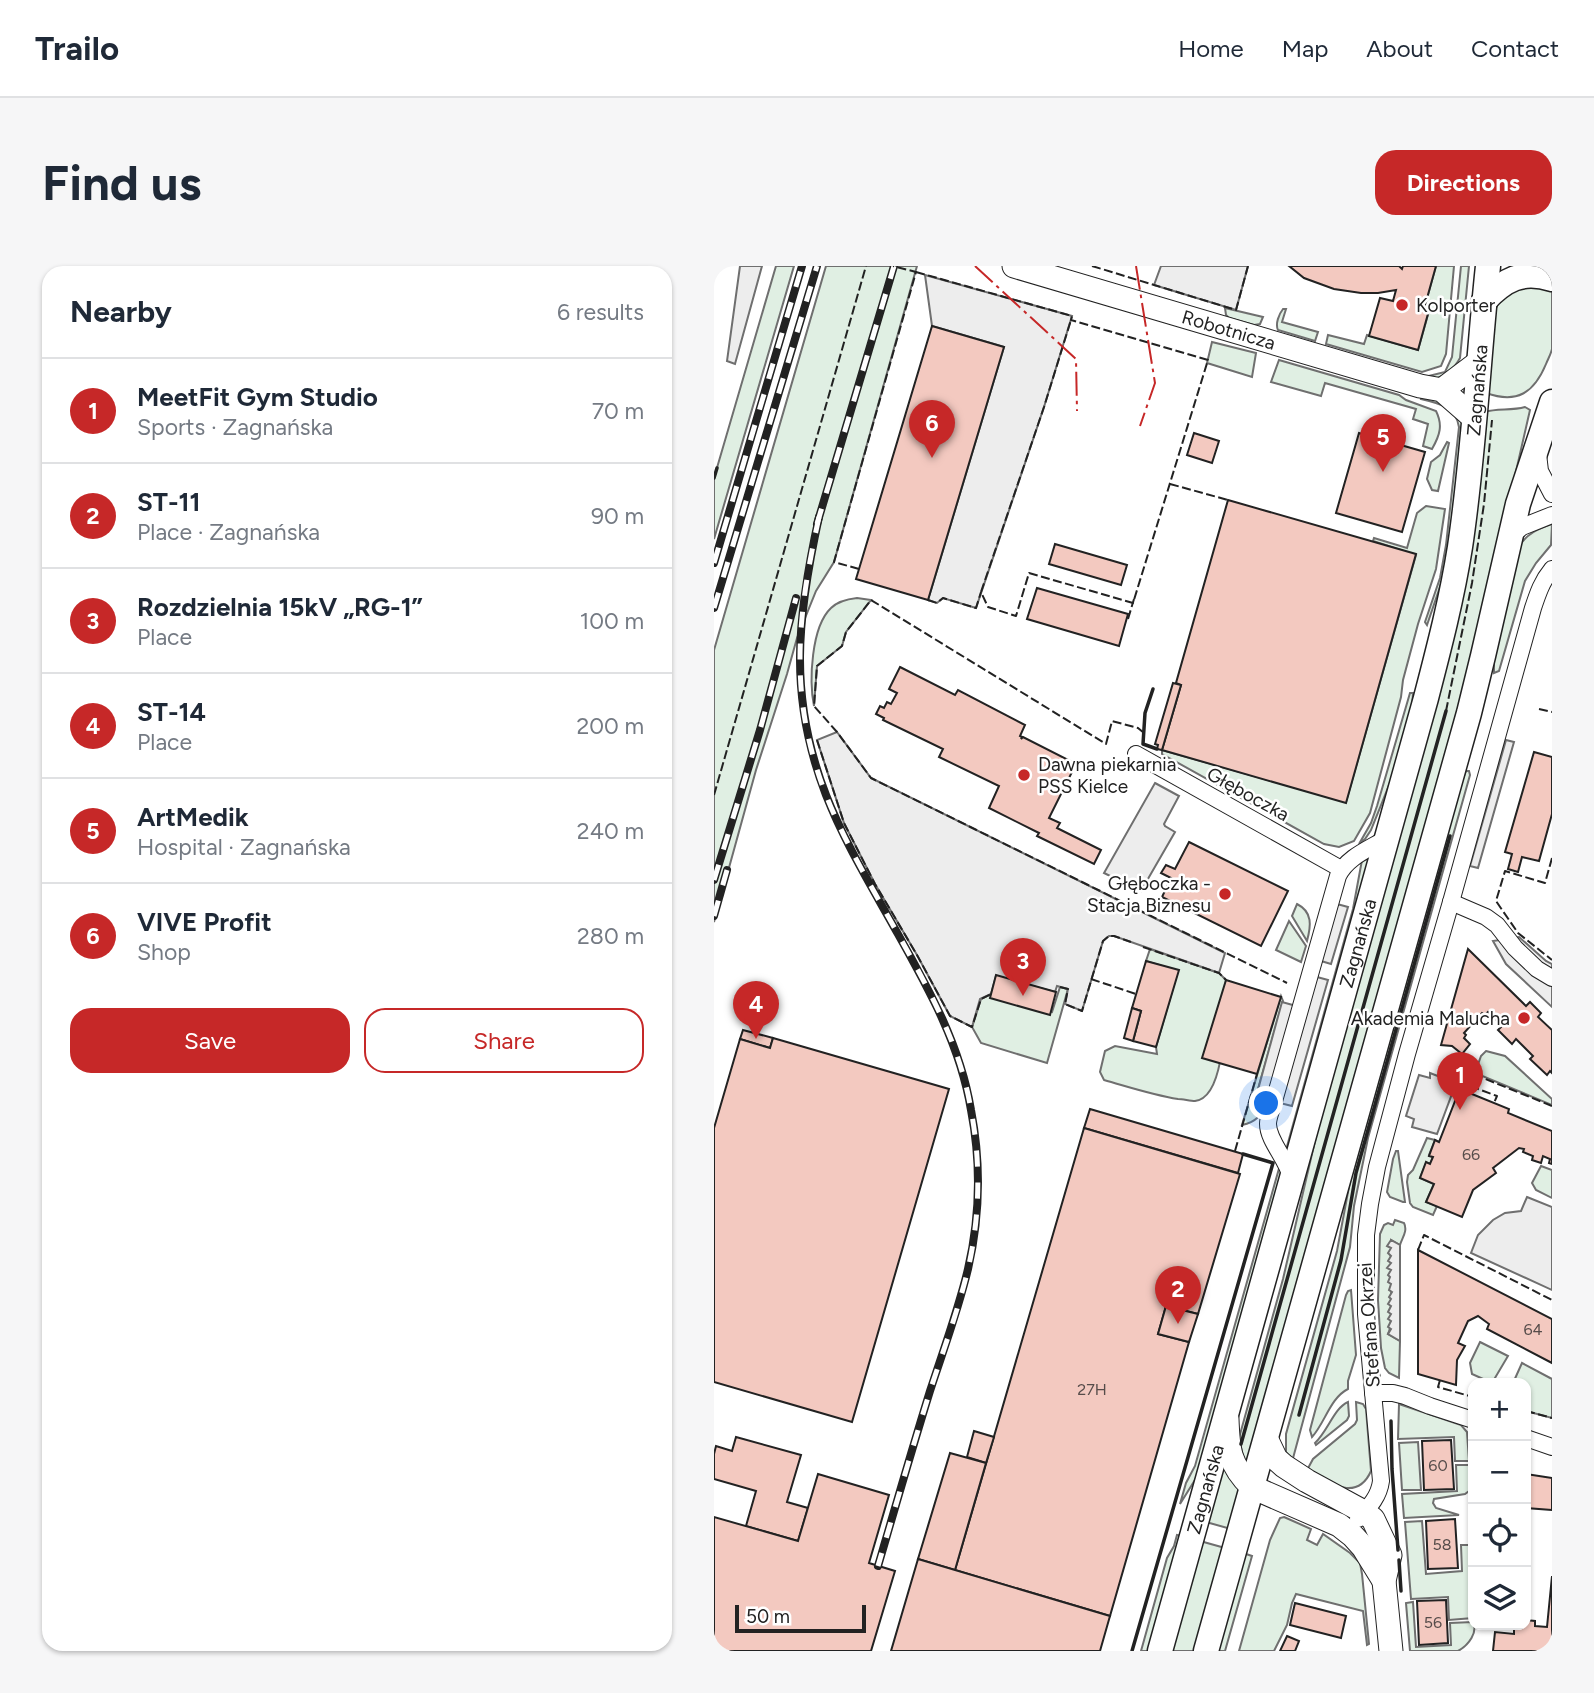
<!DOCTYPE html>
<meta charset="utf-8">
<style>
:root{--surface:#fff;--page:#f6f6f7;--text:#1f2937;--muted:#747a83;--line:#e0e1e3;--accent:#c62828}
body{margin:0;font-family:Figtree,sans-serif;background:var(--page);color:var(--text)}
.controls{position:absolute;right:21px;bottom:21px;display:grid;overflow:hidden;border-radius:14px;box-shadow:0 2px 5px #0004}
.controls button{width:63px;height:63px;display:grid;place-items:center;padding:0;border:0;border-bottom:2px solid var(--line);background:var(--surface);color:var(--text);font:35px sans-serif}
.scale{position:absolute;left:21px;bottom:18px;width:131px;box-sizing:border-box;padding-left:7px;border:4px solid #222;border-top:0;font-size:19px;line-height:24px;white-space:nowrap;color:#222;-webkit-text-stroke:5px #fff;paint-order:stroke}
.you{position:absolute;left:553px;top:838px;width:24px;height:24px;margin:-18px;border:5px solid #fff;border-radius:50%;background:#1a73e8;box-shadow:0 0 0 10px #1a73e833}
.badge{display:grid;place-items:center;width:46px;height:46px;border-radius:50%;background:var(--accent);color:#fff;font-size:23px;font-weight:700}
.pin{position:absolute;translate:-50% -58px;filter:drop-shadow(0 2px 4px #0008)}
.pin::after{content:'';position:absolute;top:37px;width:24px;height:21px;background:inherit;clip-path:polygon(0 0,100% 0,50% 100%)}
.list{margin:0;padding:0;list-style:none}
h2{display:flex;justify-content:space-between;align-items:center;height:91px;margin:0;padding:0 28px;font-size:30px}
h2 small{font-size:23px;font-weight:400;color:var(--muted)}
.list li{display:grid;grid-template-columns:46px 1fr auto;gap:21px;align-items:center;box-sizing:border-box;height:105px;padding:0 28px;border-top:2px solid var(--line)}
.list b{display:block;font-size:26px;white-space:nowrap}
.list p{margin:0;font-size:23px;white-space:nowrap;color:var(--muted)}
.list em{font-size:23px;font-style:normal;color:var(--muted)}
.actions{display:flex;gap:14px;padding:21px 28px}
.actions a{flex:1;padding:16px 0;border:2px solid var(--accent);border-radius:21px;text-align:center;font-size:24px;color:var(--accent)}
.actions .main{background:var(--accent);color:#fff}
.icon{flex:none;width:38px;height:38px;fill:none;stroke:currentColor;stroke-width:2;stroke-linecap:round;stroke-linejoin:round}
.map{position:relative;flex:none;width:838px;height:1385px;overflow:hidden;border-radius:21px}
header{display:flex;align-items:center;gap:42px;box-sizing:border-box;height:98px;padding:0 35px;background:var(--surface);border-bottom:2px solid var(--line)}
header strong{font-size:33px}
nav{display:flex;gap:38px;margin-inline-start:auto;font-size:24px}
.intro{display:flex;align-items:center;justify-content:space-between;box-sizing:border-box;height:168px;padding:0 42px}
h1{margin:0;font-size:49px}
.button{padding:18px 32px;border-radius:21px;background:var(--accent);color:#fff;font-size:24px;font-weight:700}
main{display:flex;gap:42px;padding:0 42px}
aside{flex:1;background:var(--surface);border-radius:21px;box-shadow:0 2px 5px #0004}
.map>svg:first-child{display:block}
.green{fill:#e0efe3;stroke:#6f6f6f;stroke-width:2}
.parking{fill:#ededed;stroke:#6f6f6f;stroke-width:2}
.building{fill:#f3c9c0;stroke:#222;stroke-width:2}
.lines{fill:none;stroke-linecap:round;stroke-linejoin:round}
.street-casing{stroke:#222;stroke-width:18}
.secondary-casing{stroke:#222;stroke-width:25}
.primary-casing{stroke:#222;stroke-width:27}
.street{stroke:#fff;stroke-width:16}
.secondary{stroke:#fff;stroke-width:23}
.primary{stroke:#fff;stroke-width:24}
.rail-casing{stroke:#222;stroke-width:8}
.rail{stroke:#fff;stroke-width:5;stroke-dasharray:16;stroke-linecap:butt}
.fence{stroke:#222;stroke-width:2;stroke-dasharray:9 3.5;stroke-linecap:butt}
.wall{stroke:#222;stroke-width:3.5}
.power{stroke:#c62828;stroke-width:2;stroke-dasharray:24 5 3.5 5;stroke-linecap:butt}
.poi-dot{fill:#c62828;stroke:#fff;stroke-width:2.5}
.labels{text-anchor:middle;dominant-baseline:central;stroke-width:5;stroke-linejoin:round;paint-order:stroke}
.number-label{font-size:16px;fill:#564c4a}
.poi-label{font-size:19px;fill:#222;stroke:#fff;text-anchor:start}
.street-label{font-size:19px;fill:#222;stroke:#fff}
</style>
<header>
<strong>Trailo</strong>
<nav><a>Home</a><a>Map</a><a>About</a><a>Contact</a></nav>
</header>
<div class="intro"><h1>Find us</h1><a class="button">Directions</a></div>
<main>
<aside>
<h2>Nearby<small>6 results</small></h2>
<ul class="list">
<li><span class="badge">1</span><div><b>MeetFit Gym Studio</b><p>Sports · Zagnańska</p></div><em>70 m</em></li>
<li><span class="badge">2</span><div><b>ST-11</b><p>Place · Zagnańska</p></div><em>90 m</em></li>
<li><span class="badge">3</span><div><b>Rozdzielnia 15kV „RG-1”</b><p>Place</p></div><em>100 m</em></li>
<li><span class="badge">4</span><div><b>ST-14</b><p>Place</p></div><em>200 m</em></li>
<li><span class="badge">5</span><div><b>ArtMedik</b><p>Hospital · Zagnańska</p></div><em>240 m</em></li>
<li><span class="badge">6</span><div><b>VIVE Profit</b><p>Shop</p></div><em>280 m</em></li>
</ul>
<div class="actions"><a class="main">Save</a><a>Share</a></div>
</aside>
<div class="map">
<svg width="838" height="1385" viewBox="0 0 838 1385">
<rect width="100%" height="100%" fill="#fff"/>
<g class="green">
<polygon points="62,0 80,0 0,273 0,212"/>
<polygon points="112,0 203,0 120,296 102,325 83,372 73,408 42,504 0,656 0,384"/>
<polygon points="722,0 740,0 732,88 727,100 708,106 612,78 614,69 650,78 653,69 704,84 715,45 710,43"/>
<path d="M747,0H755L746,92C740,103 733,109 720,113L715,110L731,106L738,91Z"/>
<path d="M802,20L838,23C838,42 838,64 838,83C837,88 834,93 832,98C820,127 803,138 772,127L780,46L786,34Z"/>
<polygon points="511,42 549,51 546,58 540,59 515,52 512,49"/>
<path d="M569,43H572L568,56L604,66L601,75L564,64C561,58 565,48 569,43Z"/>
<polygon points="498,76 542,87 538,111 493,97"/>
<path d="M565,94L685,129L692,134L722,145C729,159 726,169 718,183L709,180L714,158L699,153L702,143L611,117L607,130L557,116Z"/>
<path d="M708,129L730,134L742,143L749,158L742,230L729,312L713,359L711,356L726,312L732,279L745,161C742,141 725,137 707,133Z"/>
<path d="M811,141L816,144L766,363L533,1200H531L525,1172L569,1013L610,836L771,146C783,142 797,145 811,141Z"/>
<polygon points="733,176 735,177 724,225 718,224 713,213 717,196 726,189"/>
<polygon points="712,240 731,243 722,303 704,358 689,414 687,431 656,547 640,575 625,581 610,578 448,488 448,484 632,536 702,289 659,275 660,272 693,282 703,247"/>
<path d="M838,258L837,279L822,297L811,315L785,405L780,407V391L805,280C814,267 824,263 838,258Z"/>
<path d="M143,332L157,334L132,366L128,380L103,400L100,440C95,415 97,361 117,342C123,336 134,333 143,332Z"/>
<path d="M696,427H699C698,470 673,523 657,564L651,573L645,578L657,557L663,540Z"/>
<polygon points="752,505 755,505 756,509 654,872 640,940 636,981 578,1196 572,1186 572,1168 623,985 637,910 743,528"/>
<polygon points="655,593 574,884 572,884 639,643 648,594"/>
<path d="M583,638C599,646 597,660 593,675L578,650Z"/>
<polygon points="575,655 592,680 587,696 562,684"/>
<path d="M436,683L505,707L512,714C510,739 514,831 481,835C476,835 469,833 464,833C439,829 415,821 390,814L386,806L391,785L401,780L443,788L442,781L464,705L432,695Z"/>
<polygon points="346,721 354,723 333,797 267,777 258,761 267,733 277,728 338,746"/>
<path d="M567,730L569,735L542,830L549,833L552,837C547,850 542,856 528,859Z"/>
<polygon points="772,785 791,790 838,833 838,839 761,807 767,790"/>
<polygon points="713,872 721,874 715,889 719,891 716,898 712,897 706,912 720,918 712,936 723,940 719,949 699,941 696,937 693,916 694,909 699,904"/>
<polygon points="682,885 684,885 691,936 689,936 676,931 673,926 679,893"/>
<polygon points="566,899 568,905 484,1209 466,1238 472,1217 481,1200"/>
<polygon points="827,900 838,904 838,932 822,924 818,917"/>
<path d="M681,954L690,957C694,965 688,972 686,979L677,974C676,995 678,1015 677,1035C676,1047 679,1058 674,1068L686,1075L685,1112L675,1107L671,1102L667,1082L664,1034L666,968L670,959L674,957L679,959Z"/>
<path d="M637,1024L642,1089L634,1115V1123C616,1132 611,1157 598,1171L596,1164L632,1029L634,1025Z"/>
<polygon points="766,1076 794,1090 778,1117 758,1108 756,1097"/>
<polygon points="808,1097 838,1113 838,1152 812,1145 812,1117 799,1117"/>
<path d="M634,1136L635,1150L633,1154L602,1179L601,1177C614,1165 620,1142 634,1136Z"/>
<path d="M642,1136L649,1138L652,1143L657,1205C643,1237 614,1216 592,1206L599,1193L641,1158L643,1154Z"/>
<polygon points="685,1138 747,1159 753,1166 755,1195 741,1195 740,1171 684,1173"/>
<polygon points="704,1176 707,1224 688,1224 685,1177"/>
<polygon points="509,1198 528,1222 517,1263 492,1256"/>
<polygon points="742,1199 755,1199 755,1225 751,1228 720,1233 719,1237 722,1242 745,1249 690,1252 688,1228 743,1225"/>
<polygon points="570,1251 597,1263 593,1274 603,1279 609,1268 636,1287 646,1297 648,1308 655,1378 653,1379 649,1345 582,1328 578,1337 573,1359 560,1385 525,1385 556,1274 566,1252"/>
<polygon points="708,1255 712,1308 748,1305 747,1279 755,1279 759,1352 735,1354 734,1331 697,1333 691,1256"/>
<polygon points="463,1269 469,1270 435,1385 427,1385 453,1292 460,1280"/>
<polygon points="486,1275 511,1282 482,1385 456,1385"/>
<polygon points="529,1287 538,1290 511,1385 502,1385"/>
<path d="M699,1336L702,1381L737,1379L736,1357L759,1356C764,1366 755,1379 744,1385H696L692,1337Z"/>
</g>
<g class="parking">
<polygon points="26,0 48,0 21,98 13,95"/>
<polygon points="447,0 534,0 522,44 440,19"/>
<polygon points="211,9 358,50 330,141 262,342 229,332 223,337 214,334 290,81 218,60"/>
<polygon points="123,466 157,512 511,687 505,707 400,670 395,670 389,675 368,745 351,738 354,723 343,720 341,726 282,710 277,728 266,733 258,761 236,750 203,689 161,618 130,557 103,474"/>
<polygon points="792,474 800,476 764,602 756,600"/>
<polygon points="441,517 465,530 450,558 451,560 461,566 427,625 390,607"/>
<polygon points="623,638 634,641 617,698 607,695"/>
<polygon points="805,671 832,695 838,698 838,741 792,698 779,675"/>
<polygon points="603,711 614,714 578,840 542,831 568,736 593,743"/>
<polygon points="716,807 742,817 723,868 698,861 700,853 692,850 705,809 716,812"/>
<polygon points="813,931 838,941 838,1024 757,987 764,969 779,954 791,947 807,945"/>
<polygon points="677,974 686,979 686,1075 674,1068 677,1063 674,1061 677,1055 674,1053 677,1048 674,1046 677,1040 674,1038 677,1033 675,1031 678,1026 675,1024 677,1018 674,1016 676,1011 674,1009 677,1004 673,1002 677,997 674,995 677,990 674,987 677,982 673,980"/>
</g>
<g class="building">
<polygon points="575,0 685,0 688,3 689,0 722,0 710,43 715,44 704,84 655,70 666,32 679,35 682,24 664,27 647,27 620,23 590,12"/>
<polygon points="218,60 290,81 214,334 142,313"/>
<polygon points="480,167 505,175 498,197 473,189"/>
<polygon points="645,167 711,186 688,266 622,247"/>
<polygon points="514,234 702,288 632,537 448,484 467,419 462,417"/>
<polygon points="341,278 413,299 407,319 335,298"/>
<polygon points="323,322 414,348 405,380 313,353"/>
<polygon points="186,401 241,429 244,424 311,459 306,470 308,471 307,473 309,471 362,498 335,552 346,557 343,562 387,584 380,598 323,570 325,567 275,542 285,520 225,491 229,483 169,454 170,452 162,448 166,440 170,442 173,436 177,438 183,427 175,423"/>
<polygon points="459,417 467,419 448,484 443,483 444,479 441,478"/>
<polygon points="820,486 838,491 838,548 825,595 808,591 804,606 794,603 798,588 791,586"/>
<polygon points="475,576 574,625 547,680 448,631 457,612 447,607 452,599 461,603"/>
<polygon points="754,683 812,740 816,736 827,747 824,751 838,764 838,807 836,805 833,809 816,793 819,790 802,773 798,778 784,764 788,760 774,746 771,749 768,747 750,767 752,769 750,772 756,778 748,788 738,780 727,779"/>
<polygon points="432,695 465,704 442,781 419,775 427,745 418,742"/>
<polygon points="282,709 342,726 336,749 276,732"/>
<polygon points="512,714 567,731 543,808 488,792"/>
<polygon points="418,742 427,745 419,775 410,772"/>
<polygon points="29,764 59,772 56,782 26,773"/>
<polygon points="59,772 235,823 138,1156 0,1116 0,862 26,773 56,782"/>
<polygon points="753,826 795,843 794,847 838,865 838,898 835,897 836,893 829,890 827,897 818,894 819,890 809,886 810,883 805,882 779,902 782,907 759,924 748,951 712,936 720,918 706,912 712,896 716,898 719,891 715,890 721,874 725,876 743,830 750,833"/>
<polygon points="376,843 529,888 524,907 370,862"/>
<polygon points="370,862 526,908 484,1048 452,1040 444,1068 475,1076 396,1350 241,1304"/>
<polygon points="704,984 838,1053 838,1097 773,1063 775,1058 764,1050 754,1055 744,1077 751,1080 743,1094 742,1119 704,1108"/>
<polygon points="452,1040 484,1048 475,1076 444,1068"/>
<polygon points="260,1165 280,1171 272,1197 253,1191"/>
<polygon points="22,1171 87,1189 73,1236 94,1242 84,1275 32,1260 42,1225 0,1213 0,1188 2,1180 18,1185"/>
<polygon points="737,1174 740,1223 710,1224 708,1175"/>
<polygon points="236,1187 272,1197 241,1304 204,1293"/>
<polygon points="104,1208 175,1229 155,1297 181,1305 157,1385 0,1385 0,1251 84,1275"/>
<polygon points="812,1208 838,1212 838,1244 812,1242"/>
<polygon points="741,1253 744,1302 714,1303 712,1255"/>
<polygon points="204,1293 396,1350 386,1385 177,1385"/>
<polygon points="838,1310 838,1385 779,1385 781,1366 800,1368 800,1359 812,1359 812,1354 821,1355 821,1360 833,1361"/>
<polygon points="732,1334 734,1377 705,1379 703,1335"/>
<polygon points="581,1337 632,1350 627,1372 576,1359"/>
<polygon points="573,1370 585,1375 581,1385 566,1385"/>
</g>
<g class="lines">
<g class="street-casing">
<g id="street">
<polyline points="824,188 826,205 838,228"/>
<polyline points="795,272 808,261 838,249"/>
<polyline points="422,488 627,603"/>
<polyline points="737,636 772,651 783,659 801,682 823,703 838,712"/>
<path d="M577,911C573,893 554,875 554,858C554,851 558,843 560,835L624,610C633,591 655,583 673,572"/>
<polyline points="659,1127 679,1127 691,1130 716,1140 759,1154"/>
<polyline points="812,1172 838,1181"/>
<path d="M644,1253C655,1241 665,1231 667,1215L652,1048V969L656,938L663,901L693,788L737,636L819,342C824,327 828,315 838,303"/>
</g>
</g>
<g class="secondary-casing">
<g id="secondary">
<path id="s1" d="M300,0L706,120L728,124L760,152"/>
<polyline points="728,124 765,96"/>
<path d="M513,1153C514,1183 515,1199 538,1221L625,1259L639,1270L649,1281L670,1315"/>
<polyline points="552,1172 562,1193 570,1200 593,1215 650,1246 659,1253 676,1289 670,1315 677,1385"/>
</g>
</g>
<g class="primary-casing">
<g id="primary">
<path d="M770,35C791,13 808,4 838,13"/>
<path id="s2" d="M446,1385L712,432C725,382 738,332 746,281C760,188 764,94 774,0"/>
<polyline points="492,1385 755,447 769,390 804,238 838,136"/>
</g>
</g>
<use href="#street" class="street"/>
<use href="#secondary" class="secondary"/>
<use href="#primary" class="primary"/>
<g class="rail-casing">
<g id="rail">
<path d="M105,251C83,351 74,431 112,529C130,575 156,618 180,661C213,720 246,777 257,844C267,896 266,951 254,1003C244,1045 229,1085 216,1125C198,1183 181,1242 164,1300"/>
<polyline points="103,258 180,0"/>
<polyline points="0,297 88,0"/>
<polyline points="0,342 103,0"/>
<polyline points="0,614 46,464 82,332"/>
<polyline points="0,650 13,604"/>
</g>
</g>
<use href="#rail" class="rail"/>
<g class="fence">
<polyline points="378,0 522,44 534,0"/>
<polyline points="202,6 358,50 357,54 494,94 419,337 315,307 302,350 274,341 267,326 330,141 357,54"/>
<polyline points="456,218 514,234"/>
<polyline points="145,303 120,296 202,6 179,0"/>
<polyline points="214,334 223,337 229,332 262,342 267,326"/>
<polyline points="414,353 420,333"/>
<polyline points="825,443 838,446"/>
<polyline points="732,445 758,317 770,238 778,154"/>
<polyline points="430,467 424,462 398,455 392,478 157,334 132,366 128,380 103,400 100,440 123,466 157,512 573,717"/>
<polyline points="103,474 130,557 161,618 203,689 236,750 258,761 267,733 277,728"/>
<polyline points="0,529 152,0"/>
<polyline points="838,592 831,617 791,605 782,635 804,667 838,694"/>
<polyline points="429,681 505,707 512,714"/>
<polyline points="377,713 422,728"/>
<polyline points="346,721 354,723 351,738 368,745 389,675 395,670 400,670 417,676"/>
<polyline points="737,799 838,840"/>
<polyline points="761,809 756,820 783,830 780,837"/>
<polyline points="521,885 543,808"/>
<polyline points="704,984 710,969 838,1034"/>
<polyline points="726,1114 724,1121 759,1131"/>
<polyline points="812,1145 838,1152"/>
</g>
<g class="wall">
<polyline points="0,212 3,202"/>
<polyline points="439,423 431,447 429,478 443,483"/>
<polyline points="585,1149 627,994 642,907 736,570"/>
<polyline points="677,1155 678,1203 684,1284"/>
<polyline points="527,1178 732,445"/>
<polyline points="685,1294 687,1325"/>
<polyline points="418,1385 559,897 529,888"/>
</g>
<g class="power">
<polyline points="261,0 362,93 363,145"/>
<polyline points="422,0 441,117 426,160"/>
</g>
</g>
<g class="poi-dot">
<circle cx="688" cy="39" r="7"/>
<circle cx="310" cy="509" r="7"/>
<circle cx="511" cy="628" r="7"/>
<circle cx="810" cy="752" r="7"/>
</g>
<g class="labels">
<g class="number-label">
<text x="757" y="888">66</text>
<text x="819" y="1063">64</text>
<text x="378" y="1123">27H</text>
<text x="724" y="1199">60</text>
<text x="728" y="1278">58</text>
<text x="719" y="1356">56</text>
</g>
<g class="poi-label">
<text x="702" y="39">Kolporter</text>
<text x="324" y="498">Dawna piekarnia<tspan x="324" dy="22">PSS Kielce</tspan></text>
<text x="497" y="617" text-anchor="end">Głęboczka -<tspan x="497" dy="22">Stacja Biznesu</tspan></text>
<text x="796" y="752" text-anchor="end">Akademia Malucha</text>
</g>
<g class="street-label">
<text stroke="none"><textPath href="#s1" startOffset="224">Robotnicza</textPath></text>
<text stroke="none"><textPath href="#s2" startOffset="1302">Zagnańska</textPath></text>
<text transform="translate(534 528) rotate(29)">Głęboczka</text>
<text stroke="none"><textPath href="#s2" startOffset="735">Zagnańska</textPath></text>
<text transform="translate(655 1059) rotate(-94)">Stefana Okrzei</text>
<text stroke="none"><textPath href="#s2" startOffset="168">Zagnańska</textPath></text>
</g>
</g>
</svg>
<div class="controls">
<button>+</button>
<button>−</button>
<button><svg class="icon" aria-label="locate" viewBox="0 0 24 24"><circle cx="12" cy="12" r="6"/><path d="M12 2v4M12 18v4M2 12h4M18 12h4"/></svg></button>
<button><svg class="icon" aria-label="layers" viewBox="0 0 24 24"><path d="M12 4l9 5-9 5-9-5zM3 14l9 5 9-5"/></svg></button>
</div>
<div class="scale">50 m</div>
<div class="you"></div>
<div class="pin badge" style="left:746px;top:844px">1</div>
<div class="pin badge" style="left:464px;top:1058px">2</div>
<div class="pin badge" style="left:309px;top:730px">3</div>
<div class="pin badge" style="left:42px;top:773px">4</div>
<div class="pin badge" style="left:669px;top:206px">5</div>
<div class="pin badge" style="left:218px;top:192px">6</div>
</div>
</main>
